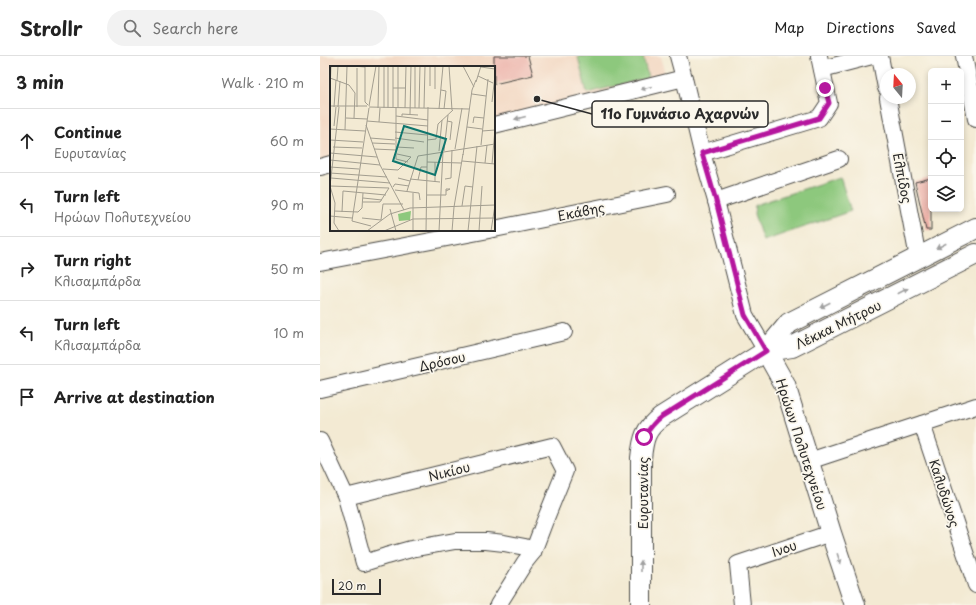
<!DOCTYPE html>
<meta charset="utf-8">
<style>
:root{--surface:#fff;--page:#f2f2f2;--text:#222;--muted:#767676;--line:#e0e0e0}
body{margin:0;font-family:"Playpen Sans",sans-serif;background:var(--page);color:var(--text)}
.controls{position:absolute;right:12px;top:12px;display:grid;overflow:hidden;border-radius:6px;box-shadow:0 2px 6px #0003}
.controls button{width:36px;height:36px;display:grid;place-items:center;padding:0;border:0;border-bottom:1px solid var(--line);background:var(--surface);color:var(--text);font:20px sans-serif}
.compass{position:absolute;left:560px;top:12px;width:36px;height:36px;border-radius:50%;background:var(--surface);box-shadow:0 2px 6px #0003;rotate:342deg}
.scale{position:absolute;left:12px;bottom:10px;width:49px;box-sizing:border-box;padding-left:4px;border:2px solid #2b2b2b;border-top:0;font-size:11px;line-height:14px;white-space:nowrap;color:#2b2b2b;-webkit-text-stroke:3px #fbf7ec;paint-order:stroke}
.stop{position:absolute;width:12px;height:12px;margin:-9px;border:3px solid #b5179e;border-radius:50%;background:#fff}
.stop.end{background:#b5179e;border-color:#fff;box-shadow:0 1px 4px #0008}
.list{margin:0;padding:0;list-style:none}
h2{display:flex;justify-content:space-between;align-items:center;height:52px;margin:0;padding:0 16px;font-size:17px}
h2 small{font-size:13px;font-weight:400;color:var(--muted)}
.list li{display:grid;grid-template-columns:26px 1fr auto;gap:12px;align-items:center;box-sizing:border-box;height:64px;padding:0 16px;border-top:1px solid var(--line)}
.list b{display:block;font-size:15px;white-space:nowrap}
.list p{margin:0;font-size:13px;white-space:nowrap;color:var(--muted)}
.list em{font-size:13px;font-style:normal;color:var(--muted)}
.icon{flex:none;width:22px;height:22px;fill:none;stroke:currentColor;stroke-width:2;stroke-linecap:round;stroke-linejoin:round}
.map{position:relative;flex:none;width:656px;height:549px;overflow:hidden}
header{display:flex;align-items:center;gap:24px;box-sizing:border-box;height:56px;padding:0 20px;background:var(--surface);border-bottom:1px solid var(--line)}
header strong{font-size:19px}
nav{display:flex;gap:22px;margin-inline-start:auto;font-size:14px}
.search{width:280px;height:36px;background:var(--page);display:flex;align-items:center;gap:10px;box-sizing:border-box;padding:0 14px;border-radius:22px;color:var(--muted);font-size:15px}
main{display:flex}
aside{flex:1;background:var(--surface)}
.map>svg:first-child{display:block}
.built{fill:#f2d4be}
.green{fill:#8dc87d;stroke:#5c7a54}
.building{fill:#ecb0a7}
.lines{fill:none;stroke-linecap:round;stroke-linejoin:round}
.minor-casing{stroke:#494844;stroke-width:18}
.tertiary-casing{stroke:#494844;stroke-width:22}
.minor{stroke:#fff;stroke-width:16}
.tertiary{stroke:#fff;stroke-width:20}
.oneway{fill:#a0a0a0}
.route{stroke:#b5179e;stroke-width:5}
.labels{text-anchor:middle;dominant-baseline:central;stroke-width:3.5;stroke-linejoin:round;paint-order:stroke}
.street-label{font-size:13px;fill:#2b2b2b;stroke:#fbf7ec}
.inset-road{fill:none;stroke:#a39e90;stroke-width:1}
.view{fill:#0f766e;fill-opacity:0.15;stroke:#0f766e;stroke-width:2}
.inset-edge{fill:none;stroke:#2b2b2b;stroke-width:2}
.leader{fill:none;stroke:#2b2b2b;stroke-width:1.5}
.callout-dot{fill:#2b2b2b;stroke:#fbf7ec;stroke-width:1.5}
.callout{fill:#fbf7ec;stroke:#2b2b2b;stroke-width:1.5}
.callout-label{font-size:14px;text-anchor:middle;font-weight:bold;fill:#2b2b2b}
</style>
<header>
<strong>Strollr</strong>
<div class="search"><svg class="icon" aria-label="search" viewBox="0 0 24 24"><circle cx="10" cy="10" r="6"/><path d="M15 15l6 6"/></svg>Search here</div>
<nav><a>Map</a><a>Directions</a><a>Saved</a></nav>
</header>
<main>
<aside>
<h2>3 min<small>Walk · 210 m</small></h2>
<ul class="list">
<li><svg class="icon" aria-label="ahead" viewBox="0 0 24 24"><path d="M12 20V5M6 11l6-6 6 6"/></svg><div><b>Continue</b><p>Ευρυτανίας</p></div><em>60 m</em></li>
<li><svg class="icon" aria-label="left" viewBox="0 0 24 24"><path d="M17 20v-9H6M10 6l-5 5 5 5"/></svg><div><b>Turn left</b><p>Ηρώων Πολυτεχνείου</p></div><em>90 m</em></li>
<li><svg class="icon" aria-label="right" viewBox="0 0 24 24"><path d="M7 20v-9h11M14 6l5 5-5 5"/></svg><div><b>Turn right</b><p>Κλισαμπάρδα</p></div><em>50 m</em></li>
<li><svg class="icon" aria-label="left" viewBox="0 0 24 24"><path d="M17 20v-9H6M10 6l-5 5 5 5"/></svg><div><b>Turn left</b><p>Κλισαμπάρδα</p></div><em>10 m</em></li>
<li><svg class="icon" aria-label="arrive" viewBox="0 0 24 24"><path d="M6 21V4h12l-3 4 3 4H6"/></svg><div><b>Arrive at destination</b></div></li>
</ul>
</aside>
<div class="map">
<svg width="656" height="549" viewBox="0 0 656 549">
<rect width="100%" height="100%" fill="#fbf7ec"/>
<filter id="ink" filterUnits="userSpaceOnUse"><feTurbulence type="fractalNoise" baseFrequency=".025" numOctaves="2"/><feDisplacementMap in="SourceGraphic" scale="8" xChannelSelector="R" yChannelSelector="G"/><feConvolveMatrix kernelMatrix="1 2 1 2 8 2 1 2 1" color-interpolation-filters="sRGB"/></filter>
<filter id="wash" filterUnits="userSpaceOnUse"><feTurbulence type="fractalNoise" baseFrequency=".012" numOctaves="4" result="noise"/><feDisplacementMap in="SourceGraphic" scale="16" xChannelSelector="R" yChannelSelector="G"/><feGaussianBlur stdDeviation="0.9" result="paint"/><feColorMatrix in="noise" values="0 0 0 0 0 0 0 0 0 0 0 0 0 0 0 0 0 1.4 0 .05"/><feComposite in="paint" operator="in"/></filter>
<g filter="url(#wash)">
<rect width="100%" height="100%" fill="#f3ead3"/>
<polygon class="built" points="0,0 341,0 346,23 174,64 174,11 11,11 11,102 0,105"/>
<g class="green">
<polygon points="261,0 323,0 328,22 267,37 258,1"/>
<polygon points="520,121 531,155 443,185 434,158 435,149"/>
</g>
<g id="blocks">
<g class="building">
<polygon points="174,0 208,0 213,19 174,28"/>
<polygon points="611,122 611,174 606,174 595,126"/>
</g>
</g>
</g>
<g filter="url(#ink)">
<use href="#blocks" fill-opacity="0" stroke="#494844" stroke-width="1"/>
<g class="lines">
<g class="minor-casing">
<g id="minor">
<polyline points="358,0 364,22 382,97 396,145 425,259 446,295"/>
<polyline points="560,0 566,32"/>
<polyline points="644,0 656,63"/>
<polyline points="502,13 552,0"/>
<polyline points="568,42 598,202"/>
<polyline points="174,69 364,22"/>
<polyline points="382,97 499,62 509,47 499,0"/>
<polyline points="0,111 11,108"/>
<polyline points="396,145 519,103"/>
<polyline points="174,173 347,138"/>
<polyline points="0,206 169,174"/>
<polyline points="0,333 244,276"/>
<polyline points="602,368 656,529"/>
<polyline points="0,385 26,441 44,507 66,500 91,493 135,485 166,485 184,487 205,491 213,496"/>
<polyline points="489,405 656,350"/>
<polyline points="26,441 232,390 245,415 224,467 213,496 205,506 178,549"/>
<polyline points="422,549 418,508 511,477"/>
</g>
</g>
<g class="tertiary-casing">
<g id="tertiary">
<polyline points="446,295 465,329 511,477 535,549"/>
<polyline points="446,295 472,291 656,198"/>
<path d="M321,549V402C323,383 325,373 341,361L446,295L469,267L656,172"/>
</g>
</g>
<use href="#minor" class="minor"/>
<use href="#tertiary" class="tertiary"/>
</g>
<defs><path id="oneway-solid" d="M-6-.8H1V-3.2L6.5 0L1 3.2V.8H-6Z"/></defs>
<g class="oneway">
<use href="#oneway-solid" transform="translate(326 32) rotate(166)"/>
<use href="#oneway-solid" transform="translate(200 62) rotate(166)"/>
<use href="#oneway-solid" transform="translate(621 190) rotate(153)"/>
<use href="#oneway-solid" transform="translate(583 235) rotate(-27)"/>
<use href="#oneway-solid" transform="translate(505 249) rotate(153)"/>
<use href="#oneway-solid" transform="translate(519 503) rotate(72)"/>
<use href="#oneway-solid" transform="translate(321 510) rotate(-90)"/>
</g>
</g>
<g class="lines" filter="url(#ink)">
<path class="route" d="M324,381C329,373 333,367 341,361L446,295L425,259L396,145L382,97L499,62L509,47L505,32"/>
</g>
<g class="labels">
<g class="street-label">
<text transform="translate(583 122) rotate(79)">Ελπίδος</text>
<text transform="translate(261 155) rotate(-11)">Εκάβης</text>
<text transform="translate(518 268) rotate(-26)">Λέκκα Μήτρου</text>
<text transform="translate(122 305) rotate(-13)">Δρόσου</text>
<text transform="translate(482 388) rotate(72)">Ηρώων Πολυτεχνείου</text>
<text transform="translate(129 415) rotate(-14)">Νικίου</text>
<text transform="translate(322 437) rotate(-90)">Ευρυτανίας</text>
<text transform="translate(625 437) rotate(72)">Καλυδώνος</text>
<text transform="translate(464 492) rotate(-19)">Ινου</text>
</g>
</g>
<g transform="translate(10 10)">
<rect width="165" height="165" fill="#f3ead3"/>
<path d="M81,145L80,154L69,155L68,148Z" fill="#8dc87d"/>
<path class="inset-road" d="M23,0L35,1M35,0V36L38,39M54,0V42M58,0V42M119,0L122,44M133,0L144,21M151,1L165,3M148,10L163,17M0,12L19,19L25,27L24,52M7,15L8,0M146,16L151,0M100,20V0M63,22H76M105,23V0M0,24L1,0M111,24L116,25L114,43M142,28L156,30M162,36L165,9M0,40H37M39,40L46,0M4,41L6,14M8,41L10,15M9,41L0,120L5,137L4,157L9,165M27,41V2M39,41L139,43M39,42L22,155L41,160M48,42L49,0M63,42V0M66,42V93L78,96M68,42V0M75,42L76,0M85,42V0M89,42L90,0M94,42L95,0M109,43L113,0M80,48L81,0M66,50L98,54M72,50V48L88,49M16,52L37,53M37,55L98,60M117,55L122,56L120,74M49,56L50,42M143,57L144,51L154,52M36,59L50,99L74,144M4,60L6,41M137,61L152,63M0,63L35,65M15,64L17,0M152,65L165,64M65,66L97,69M40,72L65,74M65,72L94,76M0,74L33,76M97,74L106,73L108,58L123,44M42,77L65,78M151,79L158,13M3,81L32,82M66,81L84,82M44,83L66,84M125,83L132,42M109,85L112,54M114,85L118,49M0,87L47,91M133,89L142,24L146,14M0,94L50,99M132,95L165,98M97,96L131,97M105,96V116M155,97L157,79M162,98L165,63M0,101L29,103M53,103L68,104L81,91L67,88M0,107L57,111M1,112L60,117M68,112L80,115M80,113L110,116M115,113L121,112L122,84M88,114L91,101H97M0,120L59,122M63,121L65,118L79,120M65,124L89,127L90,134M77,125L88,90L165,78M97,129H116V123H120L116,125M33,132L52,134M33,136H50L59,122M132,140L135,120L143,121M124,141L133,88M60,143L66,165M4,145L28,146L32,142L33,127M12,146L13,125L56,129M0,150L22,152M32,152L51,154L53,138H73M37,165L60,148L80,142L165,139M54,165L83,153L165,152M79,165H103M83,165V127M96,165L98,41M109,165L113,86M122,165L124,141M138,165L147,80M149,165L152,120M161,165L165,139"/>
<path class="view" d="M74,60L116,73L105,109L63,95Z"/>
<rect width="165" height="165" class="inset-edge"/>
</g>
<path class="leader" d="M217 43L272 58"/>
<circle class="callout-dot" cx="217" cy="43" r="4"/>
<rect class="callout" x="272" y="45" width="176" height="26" rx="4"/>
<g class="callout-label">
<text x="360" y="63">11ο Γυμνάσιο Αχαρνών</text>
</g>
</svg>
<div class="controls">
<button>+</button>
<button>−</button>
<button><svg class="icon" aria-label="locate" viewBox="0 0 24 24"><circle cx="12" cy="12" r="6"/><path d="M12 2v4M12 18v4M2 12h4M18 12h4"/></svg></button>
<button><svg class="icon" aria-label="layers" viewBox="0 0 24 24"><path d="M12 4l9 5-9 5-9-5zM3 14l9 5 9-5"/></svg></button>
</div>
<svg class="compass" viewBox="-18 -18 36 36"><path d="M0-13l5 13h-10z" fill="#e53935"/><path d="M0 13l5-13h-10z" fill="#767676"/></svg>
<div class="scale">20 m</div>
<div class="stop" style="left:324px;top:381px"></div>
<div class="stop end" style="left:505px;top:32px"></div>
</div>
</main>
